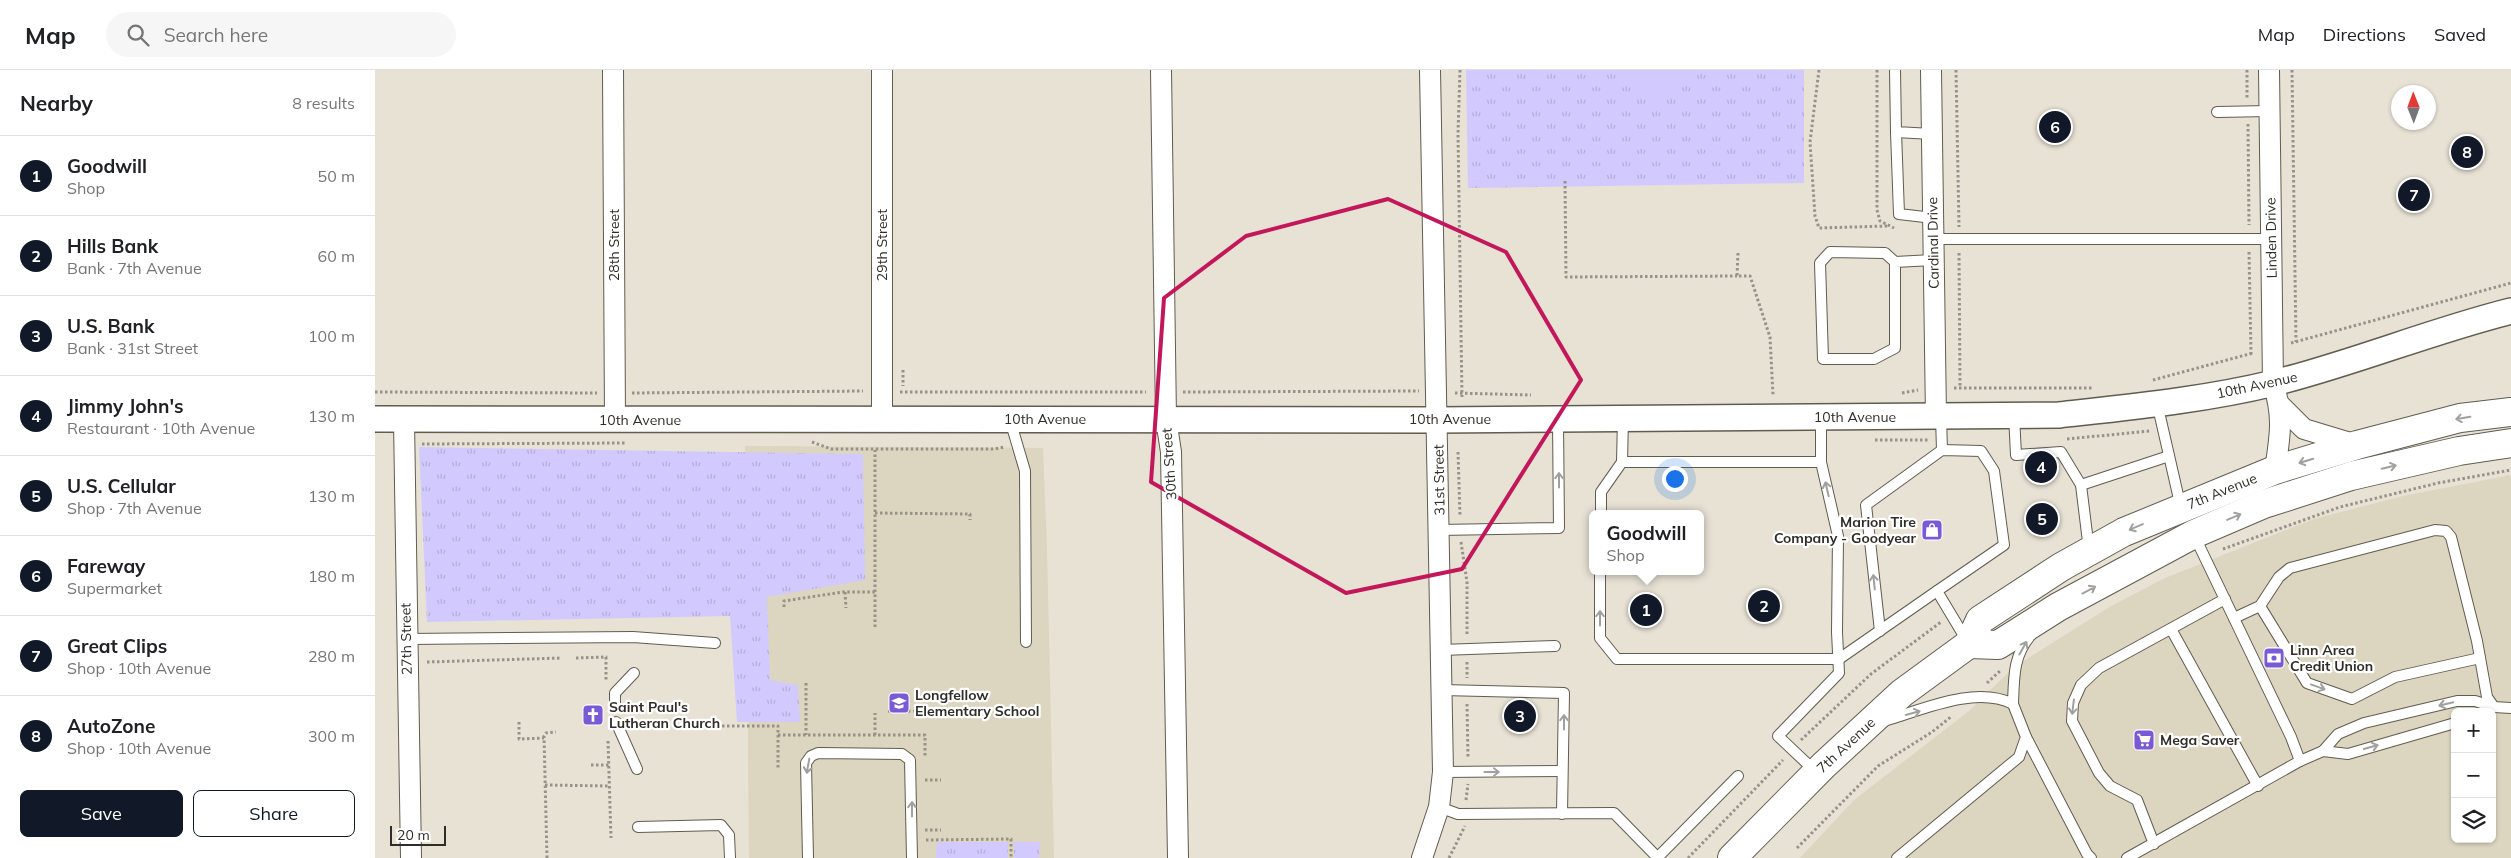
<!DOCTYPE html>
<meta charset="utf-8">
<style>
:root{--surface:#fff;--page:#f6f6f6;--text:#202124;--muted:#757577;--line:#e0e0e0;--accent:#111827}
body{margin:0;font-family:Mulish,sans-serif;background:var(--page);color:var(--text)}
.controls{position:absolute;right:15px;bottom:15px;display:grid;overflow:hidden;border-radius:8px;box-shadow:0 1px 4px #0004}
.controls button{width:45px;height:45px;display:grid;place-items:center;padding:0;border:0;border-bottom:1px solid var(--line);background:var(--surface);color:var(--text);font:25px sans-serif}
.compass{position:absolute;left:2016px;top:15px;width:45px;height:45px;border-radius:50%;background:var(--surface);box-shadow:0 1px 4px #0004;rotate:359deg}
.scale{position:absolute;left:15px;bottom:12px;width:56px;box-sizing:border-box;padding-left:5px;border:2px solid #2f2d28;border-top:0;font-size:14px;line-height:18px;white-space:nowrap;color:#2f2d28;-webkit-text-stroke:4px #fff;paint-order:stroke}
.you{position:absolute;left:1299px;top:408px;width:18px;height:18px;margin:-12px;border:4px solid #fff;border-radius:50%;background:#1a73e8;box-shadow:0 0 0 8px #1a73e833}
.badge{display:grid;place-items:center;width:32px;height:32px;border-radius:50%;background:var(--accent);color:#fff;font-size:16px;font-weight:700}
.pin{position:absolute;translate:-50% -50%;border:2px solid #fff;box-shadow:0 1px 5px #0006}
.popup{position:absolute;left:1214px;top:440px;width:115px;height:65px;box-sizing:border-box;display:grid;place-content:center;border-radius:8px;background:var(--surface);filter:drop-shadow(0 1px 4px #0005);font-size:16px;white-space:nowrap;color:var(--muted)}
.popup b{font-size:19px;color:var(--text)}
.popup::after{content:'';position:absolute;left:50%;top:100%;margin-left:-10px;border:10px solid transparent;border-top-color:var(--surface)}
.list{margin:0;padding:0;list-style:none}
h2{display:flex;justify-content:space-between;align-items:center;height:65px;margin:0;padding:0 20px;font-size:21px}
h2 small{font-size:16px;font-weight:400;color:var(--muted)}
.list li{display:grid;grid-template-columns:32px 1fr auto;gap:15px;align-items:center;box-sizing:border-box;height:80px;padding:0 20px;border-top:1px solid var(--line)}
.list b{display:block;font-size:19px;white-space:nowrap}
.list p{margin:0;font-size:16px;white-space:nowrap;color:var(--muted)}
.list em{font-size:16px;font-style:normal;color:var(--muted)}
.actions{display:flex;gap:10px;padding:15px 20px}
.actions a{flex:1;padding:11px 0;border:1px solid var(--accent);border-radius:8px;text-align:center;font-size:18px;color:var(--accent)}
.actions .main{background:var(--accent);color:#fff}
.icon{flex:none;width:28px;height:28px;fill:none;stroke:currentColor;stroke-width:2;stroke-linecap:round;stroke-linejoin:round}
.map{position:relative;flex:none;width:2136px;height:788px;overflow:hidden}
header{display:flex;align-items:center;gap:30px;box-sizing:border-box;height:70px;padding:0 25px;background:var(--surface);border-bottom:1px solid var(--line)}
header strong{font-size:24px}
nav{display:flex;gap:28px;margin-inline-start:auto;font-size:18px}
.search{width:350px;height:45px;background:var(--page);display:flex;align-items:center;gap:12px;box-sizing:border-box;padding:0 18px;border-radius:28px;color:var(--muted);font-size:19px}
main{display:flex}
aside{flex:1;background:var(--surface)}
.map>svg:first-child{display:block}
.built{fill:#dcd5c0;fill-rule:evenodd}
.grass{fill:url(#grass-tufts)}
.pitch{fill:#d2cafe}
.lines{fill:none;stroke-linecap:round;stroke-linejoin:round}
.service-casing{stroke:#615c50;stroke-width:12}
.minor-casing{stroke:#615c50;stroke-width:22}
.tertiary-casing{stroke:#615c50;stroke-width:28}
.primary-casing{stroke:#615c50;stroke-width:30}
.path{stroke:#969288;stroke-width:3;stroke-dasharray:2.5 2.5;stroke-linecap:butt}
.service{stroke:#fff;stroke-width:10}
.minor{stroke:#fff;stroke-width:20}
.tertiary{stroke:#fff;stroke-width:25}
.primary{stroke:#fff;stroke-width:28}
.oneway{stroke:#a1a09e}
.marked{fill:none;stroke:#c2185b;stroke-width:4;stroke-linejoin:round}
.labels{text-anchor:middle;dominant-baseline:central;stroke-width:4.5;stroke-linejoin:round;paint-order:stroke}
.street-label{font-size:14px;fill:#2f2d28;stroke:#fff}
.poi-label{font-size:14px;font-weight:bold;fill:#2f2d28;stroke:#fff;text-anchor:start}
</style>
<header>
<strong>Map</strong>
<div class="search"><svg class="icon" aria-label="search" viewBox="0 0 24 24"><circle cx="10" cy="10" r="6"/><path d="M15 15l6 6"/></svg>Search here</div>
<nav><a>Map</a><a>Directions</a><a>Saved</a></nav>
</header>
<main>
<aside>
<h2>Nearby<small>8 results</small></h2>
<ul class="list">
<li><span class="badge">1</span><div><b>Goodwill</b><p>Shop</p></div><em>50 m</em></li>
<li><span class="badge">2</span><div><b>Hills Bank</b><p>Bank · 7th Avenue</p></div><em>60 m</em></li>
<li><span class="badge">3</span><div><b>U.S. Bank</b><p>Bank · 31st Street</p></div><em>100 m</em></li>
<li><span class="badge">4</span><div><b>Jimmy John's</b><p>Restaurant · 10th Avenue</p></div><em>130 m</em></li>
<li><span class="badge">5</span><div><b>U.S. Cellular</b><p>Shop · 7th Avenue</p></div><em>130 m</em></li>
<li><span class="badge">6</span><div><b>Fareway</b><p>Supermarket</p></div><em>180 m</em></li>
<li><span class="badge">7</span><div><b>Great Clips</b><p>Shop · 10th Avenue</p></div><em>280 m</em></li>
<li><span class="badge">8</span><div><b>AutoZone</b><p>Shop · 10th Avenue</p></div><em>300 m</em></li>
</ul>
<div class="actions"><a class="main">Save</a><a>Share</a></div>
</aside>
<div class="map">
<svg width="2136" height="788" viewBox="0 0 2136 788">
<defs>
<pattern id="grass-tufts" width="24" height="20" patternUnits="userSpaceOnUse" patternTransform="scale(1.25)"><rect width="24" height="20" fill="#d2cafe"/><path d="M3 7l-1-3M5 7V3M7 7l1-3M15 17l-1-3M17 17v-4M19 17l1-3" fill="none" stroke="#b5aeda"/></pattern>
</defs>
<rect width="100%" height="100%" fill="#e7e2d4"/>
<g class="built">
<polygon points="370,376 668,378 672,479 679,788 374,788"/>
<path d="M2136,405V788H1425L1479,730L1594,641L1639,597L1736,536L1790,508L1939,449L2028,426ZM2080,642H2117V769H2080Z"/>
</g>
<g class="grass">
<polygon points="1091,0 1429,0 1429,113 1093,118"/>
<polygon points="44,377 488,384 490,510 392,527 395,610 423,615 425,652 362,652 355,546 52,552"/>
<polygon points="562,772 633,772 633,788 561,788"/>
<polygon points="639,772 665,772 664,788 639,788"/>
</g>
<rect class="pitch" x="1257" y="0" width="49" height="28"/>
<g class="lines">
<g class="service-casing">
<g id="service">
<polyline points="1520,0 1521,62 1557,64"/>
<polyline points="1842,42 1894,41"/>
<polyline points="1521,62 1524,144 1558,148"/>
<polyline points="1558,169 1895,169"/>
<polyline points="1520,192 1520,278 1499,289 1448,289 1445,193 1455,182 1510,183 1520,192 1558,190"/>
<polyline points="1782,333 1806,438"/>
<polyline points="1639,345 1641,385 1686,382 1706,415 1714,480"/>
<polyline points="1566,347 1567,380"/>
<polyline points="1248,348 1247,392 1446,392"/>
<polyline points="635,350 650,401 651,572"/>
<polyline points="1706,415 1794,386"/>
<polyline points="1226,444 1226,422 1247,392"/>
<polyline points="1064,460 1184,458 1183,350"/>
<polyline points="1225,501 1225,568 1242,589 1464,589 1562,521"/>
<polyline points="1885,536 1932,613 1977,629 2020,607 2105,588"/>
<polyline points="1859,548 1885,536 1904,507 1915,498 2060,460 2071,461 2076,467 2102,571 2112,627 2119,637 2136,638"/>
<polyline points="1796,559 1883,716"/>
<polyline points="1505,561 1491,435 1567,380 1606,381 1619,401 1629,475 1562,521 1592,571"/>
<polyline points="31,569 258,567 340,573"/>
<polyline points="1066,580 1180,576"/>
<polyline points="1067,620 1189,623 1187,744"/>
<polyline points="240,637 240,623 259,603"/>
<path d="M1509,651C1547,640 1600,615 1638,634C1639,608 1638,585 1656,565"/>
<polyline points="241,652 262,699"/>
<polyline points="1651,667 1712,784 1716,788"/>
<polyline points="1948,681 1973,684 2080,653"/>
<polyline points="1925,691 1948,681 1963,664 1989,653 2082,631 2100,631 2119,637"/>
<polyline points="1068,702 1187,701"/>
<polyline points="1441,702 1403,666 1464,603 1462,562 1463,466 1446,392 1446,347"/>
<polyline points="1064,737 1083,744 1239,743 1282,787"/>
<polyline points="263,757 346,755 354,765 355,788"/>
<polyline points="1779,774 1762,730 1735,716 1724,703 1697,651 1698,633 1706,615 1724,598 1850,529"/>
<polyline points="433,788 431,693 436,686 443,683 527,684 535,690 537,788"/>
<polyline points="1282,788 1363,706"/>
<polyline points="1522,788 1644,687 1651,667 1638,634"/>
<polyline points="1752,788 1925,691 1916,667 1819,465"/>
</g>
</g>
<g class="minor-casing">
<g id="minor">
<polyline points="238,0 240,350"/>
<polyline points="786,0 791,349 796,382 803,788"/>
<polyline points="1556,0 1561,347"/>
<path d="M1894,0L1898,313C1909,347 1905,366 1900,400"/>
<polyline points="1906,336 1929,359 1982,375"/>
<polyline points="29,350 36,788"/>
<polyline points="507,350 507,0"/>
<polyline points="1047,788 1064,737 1068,702 1055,0"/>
</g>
</g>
<g class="tertiary-casing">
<path id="tertiary" d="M0,349L1063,350L1684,345C1756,337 1829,330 1899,313C1979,293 2056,261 2136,241"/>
</g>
<g class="primary-casing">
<g id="primary">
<polyline points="1594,574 1623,575 1683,537 1819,464 1889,434 1976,406 2084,381 2136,373"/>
<polyline points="1357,788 1449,695 1527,623 1594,574 1605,550 1686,497 1749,462 1900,400 1982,375 2085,348 2136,342"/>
</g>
</g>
<g class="path">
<polyline points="1085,0 1083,64 1087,327"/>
<polyline points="1444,0 1435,72 1440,146 1444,158 1512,156"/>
<polyline points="1502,0 1502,140 1505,151 1519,158"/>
<polyline points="1581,0 1584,157"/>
<polyline points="1872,0 1872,28"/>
<polyline points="1917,0 1921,272"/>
<polyline points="1873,54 1874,155"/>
<polyline points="1190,111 1191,207 1362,206"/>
<polyline points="1874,182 1876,284"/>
<polyline points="1363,183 1362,206 1375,206 1395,267 1398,325"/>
<polyline points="1584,183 1585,317"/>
<polyline points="1916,273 2136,213"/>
<polyline points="528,300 528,316"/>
<polyline points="1778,310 1878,283"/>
<polyline points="1579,318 1718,318"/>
<polyline points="0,322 222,323"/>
<polyline points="525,322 771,322"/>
<polyline points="808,322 1044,321"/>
<polyline points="257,323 488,321"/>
<polyline points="1080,323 1156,325"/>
<polyline points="1527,323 1543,320"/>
<polyline points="1692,369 1775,361"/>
<polyline points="1500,370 1554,370"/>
<polyline points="437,372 456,379 619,379 630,377"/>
<polyline points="47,374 251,373"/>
<polyline points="1083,382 1085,446"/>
<polyline points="500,443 595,444 595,450"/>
<polyline points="1086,472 1092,512 1092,565"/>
<polyline points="1848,479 1965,437 2063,413 2136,400"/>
<polyline points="470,522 471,538"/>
<polyline points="409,537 409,531 468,522 500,522"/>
<polyline points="500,557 500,380"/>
<polyline points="201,588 231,587 231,612"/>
<polyline points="52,592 187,588"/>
<polyline points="1092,592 1092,608"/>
<polyline points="431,613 431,665"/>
<polyline points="1612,613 1626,600"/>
<polyline points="1092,634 1093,688"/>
<polyline points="513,641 566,641"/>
<polyline points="144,652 144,669 169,668"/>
<polyline points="342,656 403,656 403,700"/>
<polyline points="403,665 550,665 550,687"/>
<polyline points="500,665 500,643"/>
<polyline points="1426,670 1496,604 1566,552"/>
<polyline points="233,671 236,768"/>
<polyline points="216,695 234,695"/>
<polyline points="550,710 566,710"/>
<polyline points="170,715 234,716"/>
<polyline points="1091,730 1093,714"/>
<polyline points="550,760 566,760"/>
<polyline points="551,770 636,769 636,788"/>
<polyline points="1422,778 1503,696 1557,662 1577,646"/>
<polyline points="172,788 169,666 171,663 181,662"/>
<polyline points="1074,788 1090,756"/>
<polyline points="1313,788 1408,690"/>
</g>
<use href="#service" class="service"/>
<use href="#minor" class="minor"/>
<use href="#tertiary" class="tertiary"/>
<use href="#primary" class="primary"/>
</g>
<defs><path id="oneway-shaft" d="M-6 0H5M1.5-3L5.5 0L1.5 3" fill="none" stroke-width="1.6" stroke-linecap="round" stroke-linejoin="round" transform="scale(1.25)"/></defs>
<g class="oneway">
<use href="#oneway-shaft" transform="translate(2088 348) rotate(170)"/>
<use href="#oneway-shaft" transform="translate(1931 391) rotate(163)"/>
<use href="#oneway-shaft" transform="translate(2014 397) rotate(-13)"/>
<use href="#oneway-shaft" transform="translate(1184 410) rotate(-90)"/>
<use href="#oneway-shaft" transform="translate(1452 419) rotate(-103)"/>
<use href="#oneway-shaft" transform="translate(1859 447) rotate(-23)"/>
<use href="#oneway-shaft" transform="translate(1761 457) rotate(157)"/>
<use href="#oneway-shaft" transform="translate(1499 512) rotate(-96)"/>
<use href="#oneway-shaft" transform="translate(1714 520) rotate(-28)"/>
<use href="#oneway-shaft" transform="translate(1225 548) rotate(-90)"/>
<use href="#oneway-shaft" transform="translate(1648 578) rotate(-61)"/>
<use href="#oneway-shaft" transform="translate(1943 617) rotate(20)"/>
<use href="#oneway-shaft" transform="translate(2071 634) rotate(167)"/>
<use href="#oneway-shaft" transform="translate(1698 637) rotate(97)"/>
<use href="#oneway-shaft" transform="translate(1538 643) rotate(-16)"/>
<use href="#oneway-shaft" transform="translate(1189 652) rotate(-90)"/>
<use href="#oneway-shaft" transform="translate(1996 677) rotate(-16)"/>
<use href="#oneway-shaft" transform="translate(433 696) rotate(100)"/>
<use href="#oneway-shaft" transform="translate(1117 702)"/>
<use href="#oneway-shaft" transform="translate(537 739) rotate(-90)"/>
</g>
<path class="marked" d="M1013,129L1131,182L1206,310L1087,499L971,523L776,412L789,228L871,166Z"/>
<defs>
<g id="shop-square" transform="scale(1.125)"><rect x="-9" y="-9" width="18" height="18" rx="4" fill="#795ad4" stroke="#fff"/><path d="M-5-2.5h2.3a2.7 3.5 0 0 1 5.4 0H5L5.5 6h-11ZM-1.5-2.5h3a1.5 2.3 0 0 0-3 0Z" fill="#fff"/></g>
<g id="bank-square" transform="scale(1.125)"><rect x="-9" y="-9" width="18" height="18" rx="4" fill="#795ad4" stroke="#fff"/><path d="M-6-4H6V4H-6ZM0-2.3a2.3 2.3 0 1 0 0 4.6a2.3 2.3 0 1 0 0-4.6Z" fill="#fff"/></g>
<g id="school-square" transform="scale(1.125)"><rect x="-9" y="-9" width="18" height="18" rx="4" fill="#795ad4" stroke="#fff"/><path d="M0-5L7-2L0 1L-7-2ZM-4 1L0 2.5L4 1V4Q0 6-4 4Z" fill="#fff"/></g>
<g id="church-square" transform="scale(1.125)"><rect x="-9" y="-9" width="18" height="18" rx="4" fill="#795ad4" stroke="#fff"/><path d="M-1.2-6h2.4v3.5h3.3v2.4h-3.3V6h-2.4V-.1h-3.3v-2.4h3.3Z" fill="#fff"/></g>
<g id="supermarket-square" transform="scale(1.125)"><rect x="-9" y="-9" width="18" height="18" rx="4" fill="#795ad4" stroke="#fff"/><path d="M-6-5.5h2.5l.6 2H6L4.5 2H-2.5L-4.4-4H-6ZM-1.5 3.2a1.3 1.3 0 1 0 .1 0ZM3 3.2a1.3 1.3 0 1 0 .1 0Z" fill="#fff"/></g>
</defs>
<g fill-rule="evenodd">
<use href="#shop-square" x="1557" y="460"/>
<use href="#bank-square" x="1899" y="588"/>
<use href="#school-square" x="524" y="633"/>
<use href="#church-square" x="218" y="645"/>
<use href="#supermarket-square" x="1769" y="670"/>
</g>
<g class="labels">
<g class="street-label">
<text transform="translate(1896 168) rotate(-91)">Linden Drive</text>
<text transform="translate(1558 173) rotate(-91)">Cardinal Drive</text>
<text transform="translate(239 175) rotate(-90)">28th Street</text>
<text transform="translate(507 175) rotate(-90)">29th Street</text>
<text transform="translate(1882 315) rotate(-12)">10th Avenue</text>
<text x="1480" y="347">10th Avenue</text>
<text x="670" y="349">10th Avenue</text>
<text x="1075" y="349">10th Avenue</text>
<text x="265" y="350">10th Avenue</text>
<text transform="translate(794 394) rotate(-94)">30th Street</text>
<text transform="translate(1064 410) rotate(-91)">31st Street</text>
<text transform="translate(1847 421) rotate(-22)">7th Avenue</text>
<text transform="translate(31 569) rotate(-91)">27th Street</text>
<text transform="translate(1471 675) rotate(-43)">7th Avenue</text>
</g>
<g class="poi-label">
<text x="1541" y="452" text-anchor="end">Marion Tire<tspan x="1541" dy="16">Company - Goodyear</tspan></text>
<text x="1915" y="580">Linn Area<tspan x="1915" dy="16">Credit Union</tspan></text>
<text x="540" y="625">Longfellow<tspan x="540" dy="16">Elementary School</tspan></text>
<text x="234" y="637">Saint Paul's<tspan x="234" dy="16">Lutheran Church</tspan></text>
<text x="1785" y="670">Mega Saver</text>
</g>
</g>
</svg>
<div class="controls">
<button>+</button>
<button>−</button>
<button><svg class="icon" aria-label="layers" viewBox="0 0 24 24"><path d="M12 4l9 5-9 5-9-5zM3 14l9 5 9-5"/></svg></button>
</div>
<svg class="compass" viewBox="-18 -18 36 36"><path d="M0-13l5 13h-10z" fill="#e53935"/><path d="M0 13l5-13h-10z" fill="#757577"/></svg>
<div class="scale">20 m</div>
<div class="you"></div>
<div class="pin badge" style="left:1271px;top:540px">1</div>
<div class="popup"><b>Goodwill</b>Shop</div>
<div class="pin badge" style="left:1389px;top:536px">2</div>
<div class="pin badge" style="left:1145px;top:646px">3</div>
<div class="pin badge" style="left:1666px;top:397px">4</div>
<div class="pin badge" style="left:1667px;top:449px">5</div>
<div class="pin badge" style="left:1680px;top:57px">6</div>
<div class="pin badge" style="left:2039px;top:125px">7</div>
<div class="pin badge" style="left:2092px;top:82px">8</div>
</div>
</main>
